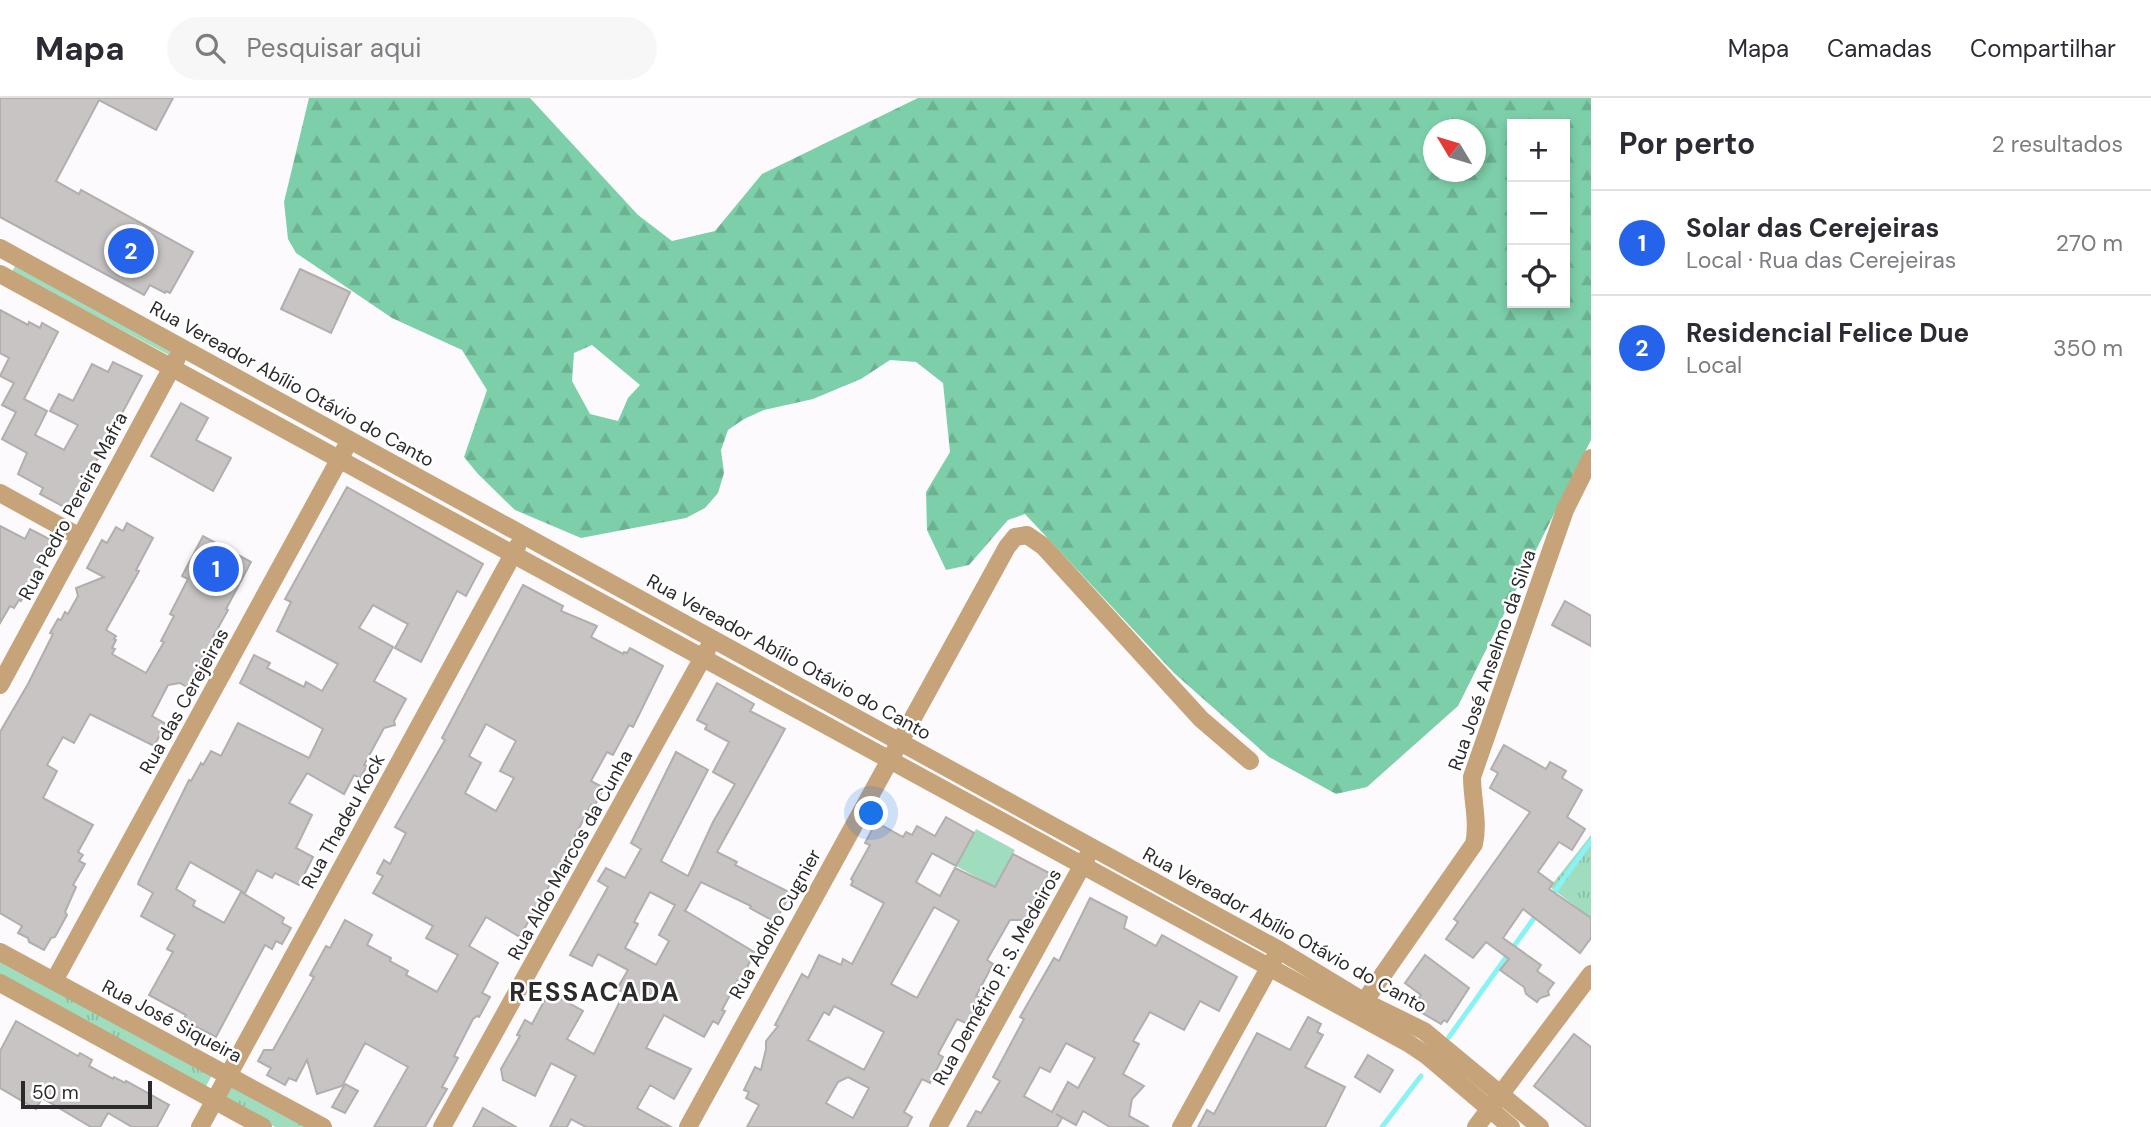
<!DOCTYPE html>
<html lang="pt">
<meta charset="utf-8">
<style>
:root{--surface:#fff;--page:#f7f7f7;--text:#2b2b33;--muted:#7c7c81;--line:#e1e1e2;--accent:#2563eb}
body{margin:0;font-family:"DM Sans",sans-serif;background:var(--page);color:var(--text)}
.controls{position:absolute;right:21px;top:21px;display:grid;overflow:hidden;border-radius:0px;box-shadow:0 4px 10px #0003}
.controls button{width:63px;height:63px;display:grid;place-items:center;padding:0;border:0;border-bottom:2px solid var(--line);background:var(--surface);color:var(--text);font:35px sans-serif}
.compass{position:absolute;left:1423px;top:21px;width:63px;height:63px;border-radius:50%;background:var(--surface);box-shadow:0 4px 10px #0003;rotate:308deg}
.scale{position:absolute;left:21px;bottom:18px;width:131px;box-sizing:border-box;padding-left:7px;border:4px solid #2c2b2c;border-top:0;font-size:19px;line-height:24px;white-space:nowrap;color:#2c2b2c;-webkit-text-stroke:5px #fff;paint-order:stroke}
.you{position:absolute;left:872px;top:716px;width:24px;height:24px;margin:-18px;border:5px solid #fff;border-radius:50%;background:#1a73e8;box-shadow:0 0 0 10px #1a73e833}
.badge{display:grid;place-items:center;width:46px;height:46px;border-radius:50%;background:var(--accent);color:#fff;font-size:23px;font-weight:700}
.pin{position:absolute;translate:-50% -50%;border:4px solid #fff;box-shadow:0 2px 7px #0006}
.list{margin:0;padding:0;list-style:none}
h2{display:flex;justify-content:space-between;align-items:center;height:91px;margin:0;padding:0 28px;font-size:30px}
h2 small{font-size:23px;font-weight:400;color:var(--muted)}
.list li{display:grid;grid-template-columns:46px 1fr auto;gap:21px;align-items:center;box-sizing:border-box;height:105px;padding:0 28px;border-top:2px solid var(--line)}
.list b{display:block;font-size:26px;white-space:nowrap}
.list p{margin:0;font-size:23px;white-space:nowrap;color:var(--muted)}
.list em{font-size:23px;font-style:normal;color:var(--muted)}
.icon{flex:none;width:38px;height:38px;fill:none;stroke:currentColor;stroke-width:2;stroke-linecap:round;stroke-linejoin:round}
.map{position:relative;flex:none;width:1591px;height:1029px;overflow:hidden}
header{display:flex;align-items:center;gap:42px;box-sizing:border-box;height:98px;padding:0 35px;background:var(--surface);border-bottom:2px solid var(--line)}
header strong{font-size:33px}
nav{display:flex;gap:38px;margin-inline-start:auto;font-size:24px}
.search{width:490px;height:63px;background:var(--page);display:flex;align-items:center;gap:18px;box-sizing:border-box;padding:0 24px;border-radius:38px;color:var(--muted);font-size:26px}
main{display:flex}
aside{flex:1;background:var(--surface)}
.map>svg:first-child{display:block}
.green{fill:#a0ddbf}
.forest{fill:url(#forest-firs);fill-rule:evenodd}
.park{fill:url(#park-tufts)}
.lines{fill:none;stroke-linecap:round;stroke-linejoin:round}
.stream{stroke:#89f2f5;stroke-width:5}
.building{fill:#c8c4c4;stroke:#b1aead;stroke-width:2;fill-rule:evenodd}
.minor{stroke:#c6a378;stroke-width:18}
.labels{text-anchor:middle;dominant-baseline:central;stroke-width:5;stroke-linejoin:round;paint-order:stroke}
.street-label{font-size:19px;fill:#2c2b2c;stroke:#fff}
.district-label{font-size:26px;font-weight:bold;letter-spacing:2px;fill:#2c2b2c;stroke:#fff}
</style>
<header>
<strong>Mapa</strong>
<div class="search"><svg class="icon" aria-label="search" viewBox="0 0 24 24"><circle cx="10" cy="10" r="6"/><path d="M15 15l6 6"/></svg>Pesquisar aqui</div>
<nav><a>Mapa</a><a>Camadas</a><a>Compartilhar</a></nav>
</header>
<main>
<div class="map">
<svg width="1591" height="1029" viewBox="0 0 1591 1029">
<defs>
<pattern id="forest-firs" width="22" height="20" patternUnits="userSpaceOnUse" patternTransform="scale(1.75)"><rect width="22" height="20" fill="#7dcfa9"/><path d="M5 1l3.5 6h-7zM16 11l3.5 6h-7z" fill="#6cb292"/></pattern>
<pattern id="park-tufts" width="24" height="20" patternUnits="userSpaceOnUse" patternTransform="scale(1.75)"><rect width="24" height="20" fill="#a0ddbf"/><path d="M3 7l-1-3M5 7V3M7 7l1-3M15 17l-1-3M17 17v-4M19 17l1-3" fill="none" stroke="#8abea4"/></pattern>
</defs>
<rect width="100%" height="100%" fill="#fcfafd"/>
<g class="green">
<polygon points="15,168 171,251 169,257 12,174"/>
<polygon points="976,731 1015,752 995,789 956,768"/>
</g>
<path class="forest" d="M309,0H530L638,117L672,143L715,133L762,76L918,0H1591V342L1458,608L1367,689L1336,696L1269,659L1174,575L1025,416L1008,422L969,467L946,472L927,432L926,394L950,354L943,285L916,264L890,262L861,281L813,301L764,312L744,321L728,332L721,352L724,375L718,395L705,410L686,420L581,440L515,412L478,376L464,359L487,292L462,252L392,220L296,155L288,141L284,104ZM1512,26H1565V205H1512ZM1434,32H1476V74H1434ZM592,247L640,287L628,300L618,323L590,316L572,283L574,255Z"/>
<g class="park">
<polygon points="1591,737 1591,820 1550,789"/>
<polygon points="0,862 212,977 205,990 0,878"/>
<polygon points="232,988 308,1029 275,1029 225,1001"/>
</g>
<g class="lines">
<g class="stream">
<polyline points="1550,800 1591,743"/>
<polyline points="1449,939 1537,816"/>
<polyline points="1382,1029 1421,978"/>
</g>
</g>
<g class="building">
<polygon points="0,0 173,0 156,32 99,2 56,83 79,96 81,92 193,154 170,195 166,193 165,195 150,187 144,197 0,119"/>
<polygon points="300,171 350,194 331,235 281,211"/>
<polygon points="0,212 28,227 29,224 40,230 42,225 58,234 24,301 47,313 35,337 64,352 78,327 50,313 59,296 73,303 92,266 108,274 113,264 142,278 73,407 66,410 40,396 43,390 18,376 27,355 2,341 16,314 2,307 14,285 0,278 9,260 0,255"/>
<polygon points="181,305 208,320 196,342 231,360 213,393 151,358"/>
<polygon points="347,389 483,466 466,498 457,493 421,564 395,550 408,526 373,507 359,530 393,549 374,583 406,601 394,623 395,627 384,630 364,667 367,668 360,680 354,677 344,696 307,675 289,705 312,717 296,750 313,759 299,787 275,775 272,780 257,772 245,795 190,764 176,791 195,803 193,808 224,825 241,794 284,820 282,825 291,830 282,846 276,843 272,851 265,847 216,939 183,922 186,917 149,897 173,854 167,851 175,837 141,818 153,795 138,786 139,783 189,682 191,683 201,665 203,667 211,653 221,658 238,625 309,660 323,631 240,585 254,557 270,565 267,570 304,589 306,584 322,593 338,566 277,533 291,504 285,501"/>
<polygon points="127,425 153,440 136,472 139,473 106,532 116,538 114,541 116,542 112,550 115,551 112,556 146,575 164,544 161,543 174,518 170,516 188,481 182,478 203,438 251,464 226,511 228,512 213,539 216,541 210,553 207,551 187,589 180,585 168,587 152,618 166,626 154,648 90,616 74,645 63,639 47,667 57,673 43,700 93,727 78,754 83,757 79,763 85,766 73,787 76,789 65,814 67,817 55,839 51,840 44,852 29,844 28,840 18,835 22,828 0,815 0,634 28,586 53,536 50,535 58,521 61,522 65,514 68,516 78,498 76,490 104,479 87,470 102,442 107,445 116,429 123,433"/>
<polygon points="0,428 25,441 30,431 51,442 42,458 45,460 21,503 19,502 14,510 10,508 0,525"/>
<path d="M523,487L563,508L561,513L597,528L591,539L623,556L624,554L627,555L630,550L663,568L633,629L629,627L613,657L607,654L591,683L604,690L594,709L591,707L538,809H536L520,839L486,819L469,848L498,865L482,895L490,899L479,919L477,918L473,921L454,958L458,960L442,989L447,991L425,1029H374L408,969L399,964L365,945L342,988L317,996L307,962L296,983L289,980L285,987L267,977L271,970L258,963L264,952H273L314,879L310,877L326,848L330,850L345,822L372,837L367,847L391,860L390,863L408,873L406,877L437,894L458,857L426,840L433,828L373,795L383,778L377,775L384,762L390,766L406,735L395,729L445,642L442,640ZM486,626L516,643L500,673L514,680L496,713L465,695L481,665L469,658Z"/>
<polygon points="1565,503 1591,518 1591,548 1552,527"/>
<path d="M717,585L754,606L750,613L785,631L717,754L737,764L735,767L791,795L775,824L750,810L751,808L701,784L685,813L684,812L754,854L741,884L738,882L722,912L725,913L718,926L713,923L704,939L664,917L646,950L691,971L674,1001L650,987L637,1010L671,1029H586L571,1021L567,1029H550L576,978L551,965L535,998L503,982L501,971L520,938L517,937L525,922L532,926L549,894L583,913L567,941L594,956L624,895L617,891L628,872L598,856L592,868L570,857L608,789L598,783L606,770L625,780L641,751L631,745L676,654L708,672L661,763L688,778L713,724L735,686L713,674L729,644L705,631L707,627L697,622ZM650,794L675,807L659,837L669,843L656,867L625,850L638,826L634,824Z"/>
<polygon points="1504,647 1546,671 1550,664 1566,673 1562,680 1582,692 1567,719 1585,731 1572,752 1559,744 1538,774 1553,785 1549,791 1591,820 1591,840 1580,855 1523,811 1503,840 1541,867 1537,873 1554,885 1548,893 1549,897 1540,900 1537,904 1526,896 1524,889 1500,872 1509,861 1486,844 1473,860 1446,841 1458,824 1454,821 1530,714 1490,690 1498,675 1491,671"/>
<path d="M946,719L974,735L956,768L932,755L916,784L940,798L955,770L995,789L1013,756L1051,776L1027,822H1010L987,862L993,866L976,898L982,901L968,926L957,921L938,956L943,959L930,985L922,981L904,1014L912,1019L907,1029H747L759,1007L746,1000L749,994L744,992L755,969L761,972L766,951V943L778,928L775,927L802,876L808,880L819,857L841,867L843,861L852,866L884,805L851,787L853,783L851,781L870,747L865,745L876,724L903,739L906,734L912,737L917,728L935,738ZM934,809L959,823L917,900L891,886ZM834,908L884,934L864,972L808,942L824,914L829,917ZM848,979L869,990L853,1020L826,1005L838,984Z"/>
<path d="M1090,800L1127,819L1124,830L1156,848L1162,837L1237,879L1219,913L1200,903L1184,932L1150,914L1133,943L1139,946L1123,976L1144,988L1132,1001L1129,1018L1149,1029H1110L1083,1013L1076,1027L1056,1016L1062,1020L1057,1029H967L976,1013L981,1015L1000,983L993,979L1024,921L1020,919L1054,860L1059,863ZM1066,945L1095,960L1078,990L1068,984L1052,1014L1024,998L1040,969L1050,974Z"/>
<polygon points="1425,857 1469,890 1447,924 1444,922 1441,926 1412,909 1421,897 1405,885"/>
<polygon points="1308,919 1321,926 1317,934 1323,937 1305,969 1345,989 1325,1029 1198,1029 1207,1012 1214,1016 1257,935 1290,952"/>
<polygon points="16,923 78,958 80,955 92,962 89,968 113,981 114,979 125,985 126,983 169,1007 157,1029 132,1029 108,1015 100,1029 91,1029 42,1000 36,1011 0,990 0,953"/>
<polygon points="1574,936 1591,949 1591,1029 1587,1029 1534,988"/>
<polygon points="1368,957 1393,972 1380,994 1355,979"/>
<polygon points="345,986 358,993 345,1015 332,1009"/>
<polygon points="483,1010 516,1029 473,1029"/>
</g>
<g class="lines">
<g class="minor">
<polyline points="0,150 1279,852 1363,903 1424,933 1540,1029"/>
<polyline points="0,176 1408,945 1426,957 1511,1029"/>
<polyline points="0,395 80,439"/>
<polyline points="0,587 177,260"/>
<polyline points="0,854 323,1029"/>
<polyline points="54,883 345,351"/>
<polyline points="0,885 263,1029"/>
<path d="M1359,911L1474,746C1479,724 1472,701 1472,679L1565,412L1591,360"/>
<polyline points="200,1029 517,449"/>
<polyline points="442,1029 707,552"/>
<polyline points="688,1029 1007,449 1015,439 1027,437 1043,448 1201,621 1250,663"/>
<polyline points="938,1029 1087,759"/>
<polyline points="1181,1029 1274,861"/>
<polyline points="1476,1029 1591,876"/>
</g>
</g>
<g class="labels">
<g class="street-label">
<text transform="translate(292 286) rotate(29)">Rua Vereador Abílio Otávio do Canto</text>
<text transform="translate(73 408) rotate(-62)">Rua Pedro Pereira Mafra</text>
<text transform="translate(789 559) rotate(29)">Rua Vereador Abílio Otávio do Canto</text>
<text transform="translate(1492 562) rotate(-71)">Rua José Anselmo da Silva</text>
<text transform="translate(184 603) rotate(-61)">Rua das Cerejeiras</text>
<text transform="translate(343 723) rotate(-61)">Rua Thadeu Kock</text>
<text transform="translate(570 757) rotate(-61)">Rua Aldo Marcos da Cunha</text>
<text transform="translate(775 826) rotate(-61)">Rua Adolfo Cugnier</text>
<text transform="translate(1285 832) rotate(29)">Rua Vereador Abílio Otávio do Canto</text>
<text transform="translate(997 879) rotate(-61)">Rua Demétrio P. S. Medeiros</text>
<text transform="translate(172 923) rotate(28)">Rua José Siqueira</text>
</g>
<g class="district-label">
<text x="595" y="894">RESSACADA</text>
</g>
</g>
</svg>
<div class="controls">
<button>+</button>
<button>−</button>
<button><svg class="icon" aria-label="locate" viewBox="0 0 24 24"><circle cx="12" cy="12" r="6"/><path d="M12 2v4M12 18v4M2 12h4M18 12h4"/></svg></button>
</div>
<svg class="compass" viewBox="-18 -18 36 36"><path d="M0-13l5 13h-10z" fill="#e53935"/><path d="M0 13l5-13h-10z" fill="#7c7c81"/></svg>
<div class="scale">50 m</div>
<div class="you"></div>
<div class="pin badge" style="left:216px;top:471px">1</div>
<div class="pin badge" style="left:131px;top:153px">2</div>
</div>
<aside>
<h2>Por perto<small>2 resultados</small></h2>
<ul class="list">
<li><span class="badge">1</span><div><b>Solar das Cerejeiras</b><p>Local · Rua das Cerejeiras</p></div><em>270 m</em></li>
<li><span class="badge">2</span><div><b>Residencial Felice Due</b><p>Local</p></div><em>350 m</em></li>
</ul>
</aside>
</main>
